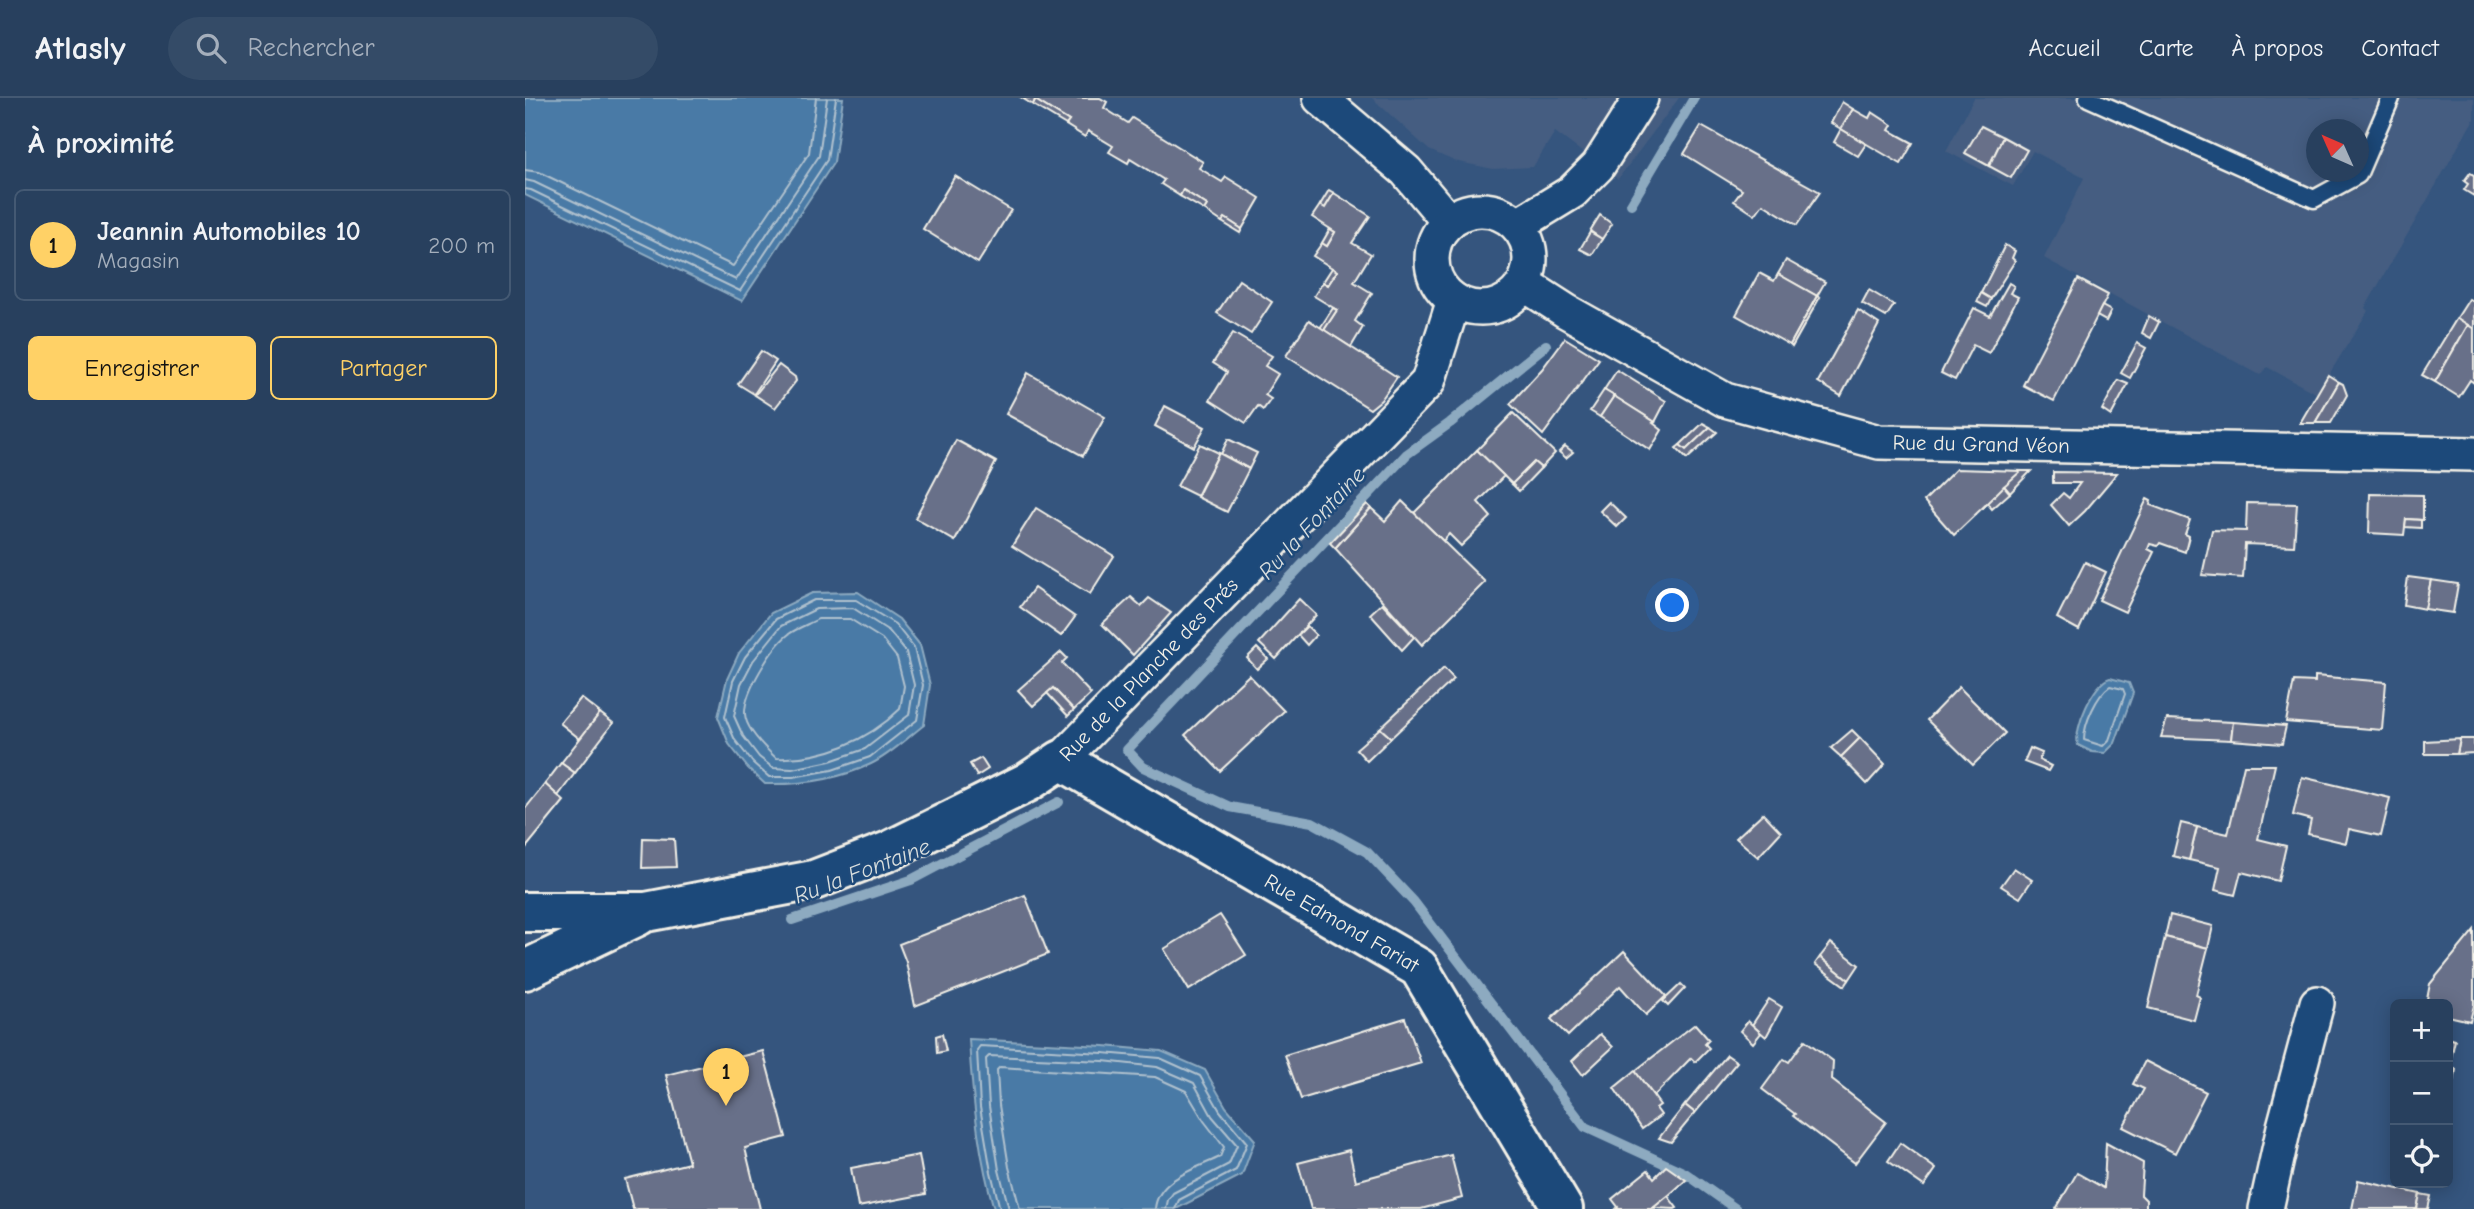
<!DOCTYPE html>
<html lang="fr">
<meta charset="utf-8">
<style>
:root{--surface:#28405e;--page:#344b67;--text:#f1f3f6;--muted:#a5afbc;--line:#445973;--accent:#ffd166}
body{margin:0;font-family:"Comic Neue",sans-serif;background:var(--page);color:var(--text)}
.controls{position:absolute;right:21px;bottom:21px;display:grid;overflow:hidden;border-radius:10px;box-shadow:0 4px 18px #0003}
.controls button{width:63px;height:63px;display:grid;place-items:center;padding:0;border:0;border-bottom:2px solid var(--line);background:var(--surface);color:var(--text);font:35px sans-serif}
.compass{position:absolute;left:1781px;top:21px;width:63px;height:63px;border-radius:50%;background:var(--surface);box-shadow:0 4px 18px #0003;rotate:315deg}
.you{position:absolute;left:1148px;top:508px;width:24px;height:24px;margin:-18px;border:5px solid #fff;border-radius:50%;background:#1a73e8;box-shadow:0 0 0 10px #1a73e833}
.badge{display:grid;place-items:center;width:46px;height:46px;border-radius:50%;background:var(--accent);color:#111;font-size:23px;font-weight:700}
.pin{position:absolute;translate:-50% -58px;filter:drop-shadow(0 2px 4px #0008)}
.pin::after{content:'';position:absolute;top:37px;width:24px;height:21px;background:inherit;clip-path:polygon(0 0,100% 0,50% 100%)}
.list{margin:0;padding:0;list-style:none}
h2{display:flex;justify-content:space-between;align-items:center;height:91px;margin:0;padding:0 28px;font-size:30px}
h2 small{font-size:23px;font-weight:400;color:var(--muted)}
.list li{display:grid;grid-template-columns:46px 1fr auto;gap:21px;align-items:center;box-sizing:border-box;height:112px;margin:0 14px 14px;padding:0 14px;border:2px solid var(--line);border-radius:10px}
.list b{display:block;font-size:26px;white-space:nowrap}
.list p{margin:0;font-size:23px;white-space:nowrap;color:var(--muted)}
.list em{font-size:23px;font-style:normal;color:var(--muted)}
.actions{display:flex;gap:14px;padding:21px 28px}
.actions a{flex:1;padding:16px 0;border:2px solid var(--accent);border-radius:10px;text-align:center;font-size:24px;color:var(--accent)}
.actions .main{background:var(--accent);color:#111}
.icon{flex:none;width:38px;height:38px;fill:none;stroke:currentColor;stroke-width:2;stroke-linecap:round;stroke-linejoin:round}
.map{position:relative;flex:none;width:1949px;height:1111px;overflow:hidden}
header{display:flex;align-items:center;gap:42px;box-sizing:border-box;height:98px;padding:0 35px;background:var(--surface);border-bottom:2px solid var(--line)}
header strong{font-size:33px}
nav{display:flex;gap:38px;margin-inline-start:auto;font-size:24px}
.search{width:490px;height:63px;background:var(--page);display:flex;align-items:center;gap:18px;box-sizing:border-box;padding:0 24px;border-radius:38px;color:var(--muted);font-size:26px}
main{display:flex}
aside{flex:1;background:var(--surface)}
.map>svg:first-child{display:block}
.built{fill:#445d81;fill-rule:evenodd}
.water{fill:#497aa6;stroke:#8daac0;stroke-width:2}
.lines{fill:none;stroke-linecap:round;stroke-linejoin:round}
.shore{stroke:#b0c1ce;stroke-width:2}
.stream{stroke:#8daac0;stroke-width:10}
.building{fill:#687089;stroke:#f4f1e8;stroke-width:2}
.service-casing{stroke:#f4f1e8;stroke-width:21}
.minor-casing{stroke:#f4f1e8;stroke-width:38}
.tertiary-casing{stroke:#f4f1e8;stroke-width:44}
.service{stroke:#1f4a7a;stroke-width:16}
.minor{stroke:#1f4a7a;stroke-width:33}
.tertiary{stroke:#1f4a7a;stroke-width:38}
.labels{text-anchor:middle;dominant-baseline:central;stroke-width:5;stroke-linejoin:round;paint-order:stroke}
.street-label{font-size:21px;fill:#f4f1e8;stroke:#1f4a7a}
.water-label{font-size:23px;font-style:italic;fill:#dadfde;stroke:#1f4a7a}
</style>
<header>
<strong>Atlasly</strong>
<div class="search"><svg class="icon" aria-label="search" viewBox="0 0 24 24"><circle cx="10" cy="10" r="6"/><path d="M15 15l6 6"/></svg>Rechercher</div>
<nav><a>Accueil</a><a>Carte</a><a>À propos</a><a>Contact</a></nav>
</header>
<main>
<aside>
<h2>À proximité<small></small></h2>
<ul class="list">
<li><span class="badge">1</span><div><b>Jeannin Automobiles 10</b><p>Magasin</p></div><em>200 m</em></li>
</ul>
<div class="actions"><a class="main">Enregistrer</a><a>Partager</a></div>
</aside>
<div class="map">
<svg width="1949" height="1111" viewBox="0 0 1949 1111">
<rect width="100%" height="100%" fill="#35557e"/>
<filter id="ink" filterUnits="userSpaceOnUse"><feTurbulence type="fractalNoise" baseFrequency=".0143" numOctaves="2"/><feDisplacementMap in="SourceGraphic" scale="14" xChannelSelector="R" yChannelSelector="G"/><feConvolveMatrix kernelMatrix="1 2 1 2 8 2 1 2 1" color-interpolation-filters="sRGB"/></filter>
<g filter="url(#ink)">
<g class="built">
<polygon points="847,0 1154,0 1093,81 1030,34 1008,69 968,71 929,63 904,52"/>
<path d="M1449,0H1949V21L1840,210L1843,213L1792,296L1742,269L1735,277L1519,160L1559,80L1508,53L1488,88L1421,53ZM1792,32H1834V74H1792Z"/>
</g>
<g class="water">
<polygon points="0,0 318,0 309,64 217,203 0,97"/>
<path d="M333,494L374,521L395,547L405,587L399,627C382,640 365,657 346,666C314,681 276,687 240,686L223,670L204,646L193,619L202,581L214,555L246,515L287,495Z"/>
<path d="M1585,580L1604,585L1608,595L1590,645L1580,655L1567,654L1553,647C1548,631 1569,584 1585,580Z"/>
<path d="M444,941L579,948L636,953L680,972L701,1009L730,1042L717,1077L651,1111H469C453,1055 447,999 444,941Z"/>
</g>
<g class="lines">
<g class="shore">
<polyline points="0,72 14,74 208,168 284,55 291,0"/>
<polyline points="0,82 9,84 211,182 294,58 302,0"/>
<polyline points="0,91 6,92 215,193 302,62 311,0"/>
<polygon points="289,502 331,502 370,526 389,550 398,587 392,622 345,659 307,672 268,679 244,679 228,665 210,642 200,619 208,583 220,559 251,521"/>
<polygon points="291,511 328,510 364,533 381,554 389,587 384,617 340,651 305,663 267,671 248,670 234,659 218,638 209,618 216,586 228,563 256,528"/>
<path d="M293,521H325L357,541L372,560L379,588L375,611C343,643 296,662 251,660C240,650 221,632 220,616C219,594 247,549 264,536C272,530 284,526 293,521Z"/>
<path d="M1585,588L1598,591L1600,596L1584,642L1578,648L1559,642C1559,625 1572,597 1585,588Z"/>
<polyline points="475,1111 466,1074 455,1009 452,952 455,948 578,955 635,960 675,978 695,1013 722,1045 711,1072 654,1102 650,1111"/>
<polyline points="484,1111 474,1072 464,1008 461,961 464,958 578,963 632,969 669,985 687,1018 712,1047 704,1066 648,1095 643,1102 641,1111"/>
<path d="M495,1111L484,1069L474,1007L472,972L475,969L630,979L661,993L679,1023L699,1049L695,1059C672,1070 632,1081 630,1111"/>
</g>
<g class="stream">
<polyline points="1106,106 1169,0"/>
<polyline points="1021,247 925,325 882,356 602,652 618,669 705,709 787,724 842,754 889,804 1060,1029 1160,1075 1211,1111"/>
<polyline points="267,822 386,782 534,704"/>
</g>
</g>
<g class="building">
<polygon points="497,0 575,0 582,4 579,10 603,25 607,20 678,64 674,70 697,84 701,79 735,100 717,131 700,120 697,124 679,112 682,107 658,92 655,98 636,86 639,82 605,61 603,65 584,54 588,48 563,33 560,39 541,27 544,23 510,2 508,7"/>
<polygon points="510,2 544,23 541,27 508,7"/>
<polygon points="1317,4 1328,11 1316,31 1306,25"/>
<polygon points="1328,11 1344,20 1347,14 1367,27 1364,32 1388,45 1376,66 1316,31"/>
<polygon points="1176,28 1295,94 1272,127 1238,106 1230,117 1209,103 1217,92 1159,56"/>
<polygon points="1456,28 1478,39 1464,68 1440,55"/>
<polygon points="1316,31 1341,46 1333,58 1309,44"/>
<polygon points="1478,39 1502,52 1486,80 1464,68"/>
<polygon points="1945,75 1949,77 1949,98 1939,92 1943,86 1939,83"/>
<polygon points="430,78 486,112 453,165 398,131"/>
<polygon points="658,92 682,107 679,112 655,98"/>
<polygon points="804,92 809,95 800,110 795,107"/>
<polygon points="809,95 845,118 827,145 846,156 829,184 847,195 830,223 838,229 826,249 799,232 812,212 789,198 798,184 803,187 812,173 788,158 797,145 802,148 810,134 787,119 795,107 800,110"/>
<polygon points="1075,117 1087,126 1077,141 1065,133"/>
<polygon points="700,120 717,131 715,135 697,124"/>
<polygon points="805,131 810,134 802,148 797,145"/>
<polygon points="1065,134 1077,141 1067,157 1055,151"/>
<polygon points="1480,147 1490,153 1487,160 1490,163 1466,201 1456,195"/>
<polygon points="1261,162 1300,184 1292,198 1253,176"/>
<polygon points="807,170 812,173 803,187 798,184"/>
<polygon points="1234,175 1249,183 1253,176 1292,198 1265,247 1211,217"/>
<polygon points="1553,181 1583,197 1529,303 1498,287"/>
<polygon points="714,182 747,204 726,236 692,215"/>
<polygon points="1484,185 1489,188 1485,195 1493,199 1464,255 1448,247 1430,282 1416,275 1449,210 1465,218"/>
<polygon points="1344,192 1369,207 1361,219 1337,205"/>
<polygon points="1456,195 1466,201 1462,209 1452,204"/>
<polygon points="1292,198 1295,199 1267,249 1265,247"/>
<polygon points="1944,201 1949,204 1949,231 1932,220"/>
<polygon points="1577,208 1586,213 1581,223 1572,218"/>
<polygon points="808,210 812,212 799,232 795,230"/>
<polygon points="1333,212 1354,226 1316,298 1293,284"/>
<polygon points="1624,218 1634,224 1626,240 1617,235"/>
<polygon points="1932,220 1943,227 1910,284 1897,277"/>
<polygon points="784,222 872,279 856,302 845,311 761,258"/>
<polygon points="1943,227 1949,231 1949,285 1945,282 1934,299 1910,284"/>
<polygon points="708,235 747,258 740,268 753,276 740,297 746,301 738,312 733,308 721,325 685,302 702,274 688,265"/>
<polygon points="1040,240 1074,261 1018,337 985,306 1017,271"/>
<polygon points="1612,245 1621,250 1605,280 1596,275"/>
<polygon points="236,253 251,263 229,296 213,286"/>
<polygon points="254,267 270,279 271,283 250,310 230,297"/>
<polygon points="1092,272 1141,303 1130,324 1079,292"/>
<polygon points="503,275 580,319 558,358 481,316"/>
<polygon points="1803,277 1814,284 1790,325 1775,325"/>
<polygon points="1593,282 1603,286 1586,318 1577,312"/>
<polygon points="1814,284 1818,286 1822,297 1806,325 1790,325"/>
<polygon points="1079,292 1089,298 1075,319 1065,313"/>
<polygon points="1089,298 1130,324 1128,325 1137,332 1125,352 1075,319"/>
<polygon points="640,308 680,329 669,349 630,328"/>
<polygon points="988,315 1030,355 1016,370 1009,364 987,386 952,352"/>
<polygon points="1178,325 1185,329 1161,352 1155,347"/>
<polygon points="1185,329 1192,334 1162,361 1151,350 1155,347 1161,352"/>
<polygon points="703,341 732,355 724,371 696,356"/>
<polygon points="431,342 471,364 430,443 390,420"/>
<polygon points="675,346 694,355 672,398 652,388"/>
<polygon points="1040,348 1048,354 1041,360 1034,354"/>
<polygon points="952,352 979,378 953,404 966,419 936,448 924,436 918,443 889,415"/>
<polygon points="694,355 724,371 702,414 672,399"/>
<polygon points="1009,364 1016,370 994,393 987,386"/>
<polygon points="1431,371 1496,373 1429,437 1399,403"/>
<polygon points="1496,373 1506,373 1485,395 1479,388"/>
<polygon points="1528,374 1592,375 1560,413 1544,428 1526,407 1538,395 1544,400 1555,385 1528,385"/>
<polygon points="1479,388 1485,395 1467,411 1462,405"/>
<polygon points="1845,396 1898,397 1898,422 1881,421 1879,437 1844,435"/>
<polygon points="1622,401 1626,403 1625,407 1665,422 1660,436 1664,438 1660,454 1635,445 1633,448 1625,446 1623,451 1629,454 1600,514 1574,502"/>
<polygon points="877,403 960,484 897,547 810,450 846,410 860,423"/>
<polygon points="1084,404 1101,420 1092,429 1075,413"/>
<polygon points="1722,405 1772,406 1769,448 1720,446 1718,480 1677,477 1687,432 1721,433"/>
<polygon points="842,406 846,410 810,450 805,445"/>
<polygon points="511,410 589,458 565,496 487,448"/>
<polygon points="1881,421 1896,422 1896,430 1880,429"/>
<polygon points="1560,464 1581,474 1554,532 1532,520"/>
<polygon points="1883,479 1906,482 1900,511 1879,507"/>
<polygon points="1906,482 1933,486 1928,515 1900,511"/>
<polygon points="509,490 550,519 536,538 495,509"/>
<polygon points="606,499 616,508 624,500 646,515 608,557 577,526"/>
<polygon points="774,501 791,517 751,561 734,545"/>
<polygon points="857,505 889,539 877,552 845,516"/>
<polygon points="782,528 791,537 782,547 773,537"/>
<polygon points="732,550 743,561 732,571 722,560"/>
<polygon points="536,554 542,560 537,565 566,596 549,612 528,590 508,608 493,592"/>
<polygon points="919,570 929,581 866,640 855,630"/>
<polygon points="724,577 759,613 695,673 660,637"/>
<polygon points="1790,578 1861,584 1857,632 1761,624 1769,583 1790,584"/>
<polygon points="1434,589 1480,635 1448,667 1402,622"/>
<polygon points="528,590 549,612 543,618 522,595"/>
<polygon points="56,600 75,615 55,641 35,625"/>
<polygon points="75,615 88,625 50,675 36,665"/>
<polygon points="1642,621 1708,624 1706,642 1636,639"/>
<polygon points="1708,624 1761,628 1757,646 1706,642"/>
<polygon points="855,630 866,640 842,663 831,651"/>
<polygon points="1327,632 1335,640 1316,659 1306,650"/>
<polygon points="1335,640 1360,666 1342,686 1316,659"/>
<polygon points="1935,641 1949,641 1949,655 1932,656"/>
<polygon points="1935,641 1932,656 1900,656 1900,643"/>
<polygon points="1505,650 1517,655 1514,662 1526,668 1523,673 1499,664"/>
<polygon points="456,660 463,671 452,678 445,666"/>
<polygon points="36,665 50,675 33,698 20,686"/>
<polygon points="1719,667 1750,667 1733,741 1761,748 1753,783 1716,774 1710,797 1690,792 1695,769 1664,762 1672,729 1703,736"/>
<polygon points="1777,679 1865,700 1856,738 1824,731 1821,745 1783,736 1786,722 1768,717"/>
<polygon points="20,686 39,703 0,751 0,711"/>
<polygon points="1238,715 1256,734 1233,759 1211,740"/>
<polygon points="1656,725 1672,729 1664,762 1648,758"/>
<polygon points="118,740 149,741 151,769 117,770"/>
<polygon points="1489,770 1507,782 1495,800 1476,788"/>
<polygon points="500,797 523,856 390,908 381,864 374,846"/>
<polygon points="695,817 721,857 664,892 639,851"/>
<polygon points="1645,817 1688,828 1683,850 1640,839"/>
<polygon points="1949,832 1949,907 1945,923 1923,918 1923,906 1901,906 1905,886"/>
<polygon points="1640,839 1683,850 1671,897 1675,899 1669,922 1623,910"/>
<polygon points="1306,845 1334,867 1324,882 1295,859"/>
<polygon points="1099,853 1141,898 1121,917 1095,888 1043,938 1026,921"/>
<polygon points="1295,859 1324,882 1320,888 1290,866"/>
<polygon points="1156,886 1160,890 1143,908 1138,903"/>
<polygon points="1244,901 1257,909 1241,939 1227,927"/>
<polygon points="880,920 896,965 776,1001 760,957"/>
<polygon points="1223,923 1236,935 1228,945 1215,933"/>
<polygon points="1170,926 1184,942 1180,946 1184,950 1170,964 1166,960 1129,998 1110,973"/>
<polygon points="417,936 421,953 412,955 411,938"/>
<polygon points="1075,936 1088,949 1058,977 1047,963"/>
<polygon points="1923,940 1930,942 1924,969 1931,971 1929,985 1923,984"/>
<polygon points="1280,942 1308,963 1307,982 1361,1024 1330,1065 1268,1018 1270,1016 1237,991 1259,961 1264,964"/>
<polygon points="238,953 261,1039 220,1050 235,1111 108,1111 100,1081 164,1065 141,977"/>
<polygon points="1202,957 1212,964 1170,1015 1160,1007"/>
<polygon points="1620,963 1681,994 1650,1055 1598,1029 1619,991 1608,986"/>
<polygon points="1110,973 1135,1007 1131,1010 1136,1017 1117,1031 1089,990"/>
<polygon points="1160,1007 1170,1015 1146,1044 1134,1040"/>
<polygon points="1375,1045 1411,1071 1399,1088 1363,1063"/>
<polygon points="1581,1045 1618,1065 1616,1097 1621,1102 1621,1111 1531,1111 1552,1075 1579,1090"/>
<polygon points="824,1052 831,1083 926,1057 937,1100 896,1111 786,1111 773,1065"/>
<polygon points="394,1057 401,1096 333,1109 326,1070"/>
<polygon points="1141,1068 1161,1082 1143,1098 1127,1111 1091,1111 1093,1109 1087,1101 1123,1072 1129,1080"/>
<polygon points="1833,1082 1895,1096 1892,1111 1827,1111"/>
<polygon points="1895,1096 1906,1098 1903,1111 1892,1111"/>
<polygon points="1143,1098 1152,1110 1150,1111 1128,1110"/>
</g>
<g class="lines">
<g class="service-casing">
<polyline id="service" points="1563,0 1789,101 1833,77 1866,0"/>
</g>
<g class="minor-casing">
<g id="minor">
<polyline points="795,0 881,73 924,124"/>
<circle cx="956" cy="161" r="49"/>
<polyline points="993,127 1047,94 1073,68 1116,0"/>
<path id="s1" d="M999,186L1041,213L1200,302L1354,344L1949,356"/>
<path id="s2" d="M536,662L903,284L929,202"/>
<polyline points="1741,1111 1759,1029 1792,905"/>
</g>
</g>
<g class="tertiary-casing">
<g id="tertiary">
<path id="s3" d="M0,814H121L289,782L364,753L503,684L536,662L894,870L1038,1111"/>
<polyline points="0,872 113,818"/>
</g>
</g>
<use href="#service" class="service"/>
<use href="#minor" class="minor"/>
<use href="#tertiary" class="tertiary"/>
</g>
</g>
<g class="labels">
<g class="street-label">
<text stroke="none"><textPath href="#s1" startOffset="494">Rue du Grand Véon</textPath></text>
<text stroke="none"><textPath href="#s2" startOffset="126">Rue de la Planche des Prés</textPath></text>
<text stroke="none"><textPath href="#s3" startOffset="892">Rue Edmond Fariat</textPath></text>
</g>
<g class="water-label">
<text transform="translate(787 425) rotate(-47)">Ru la Fontaine</text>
<text transform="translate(337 773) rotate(-21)">Ru la Fontaine</text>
</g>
</g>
</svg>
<div class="controls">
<button>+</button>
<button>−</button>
<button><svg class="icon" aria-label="locate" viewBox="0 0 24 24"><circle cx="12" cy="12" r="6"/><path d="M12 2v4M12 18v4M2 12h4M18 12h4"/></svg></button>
</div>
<svg class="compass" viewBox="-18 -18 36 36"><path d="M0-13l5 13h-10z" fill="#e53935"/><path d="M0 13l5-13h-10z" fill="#a5afbc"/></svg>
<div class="you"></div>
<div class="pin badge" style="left:201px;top:1008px">1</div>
</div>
</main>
